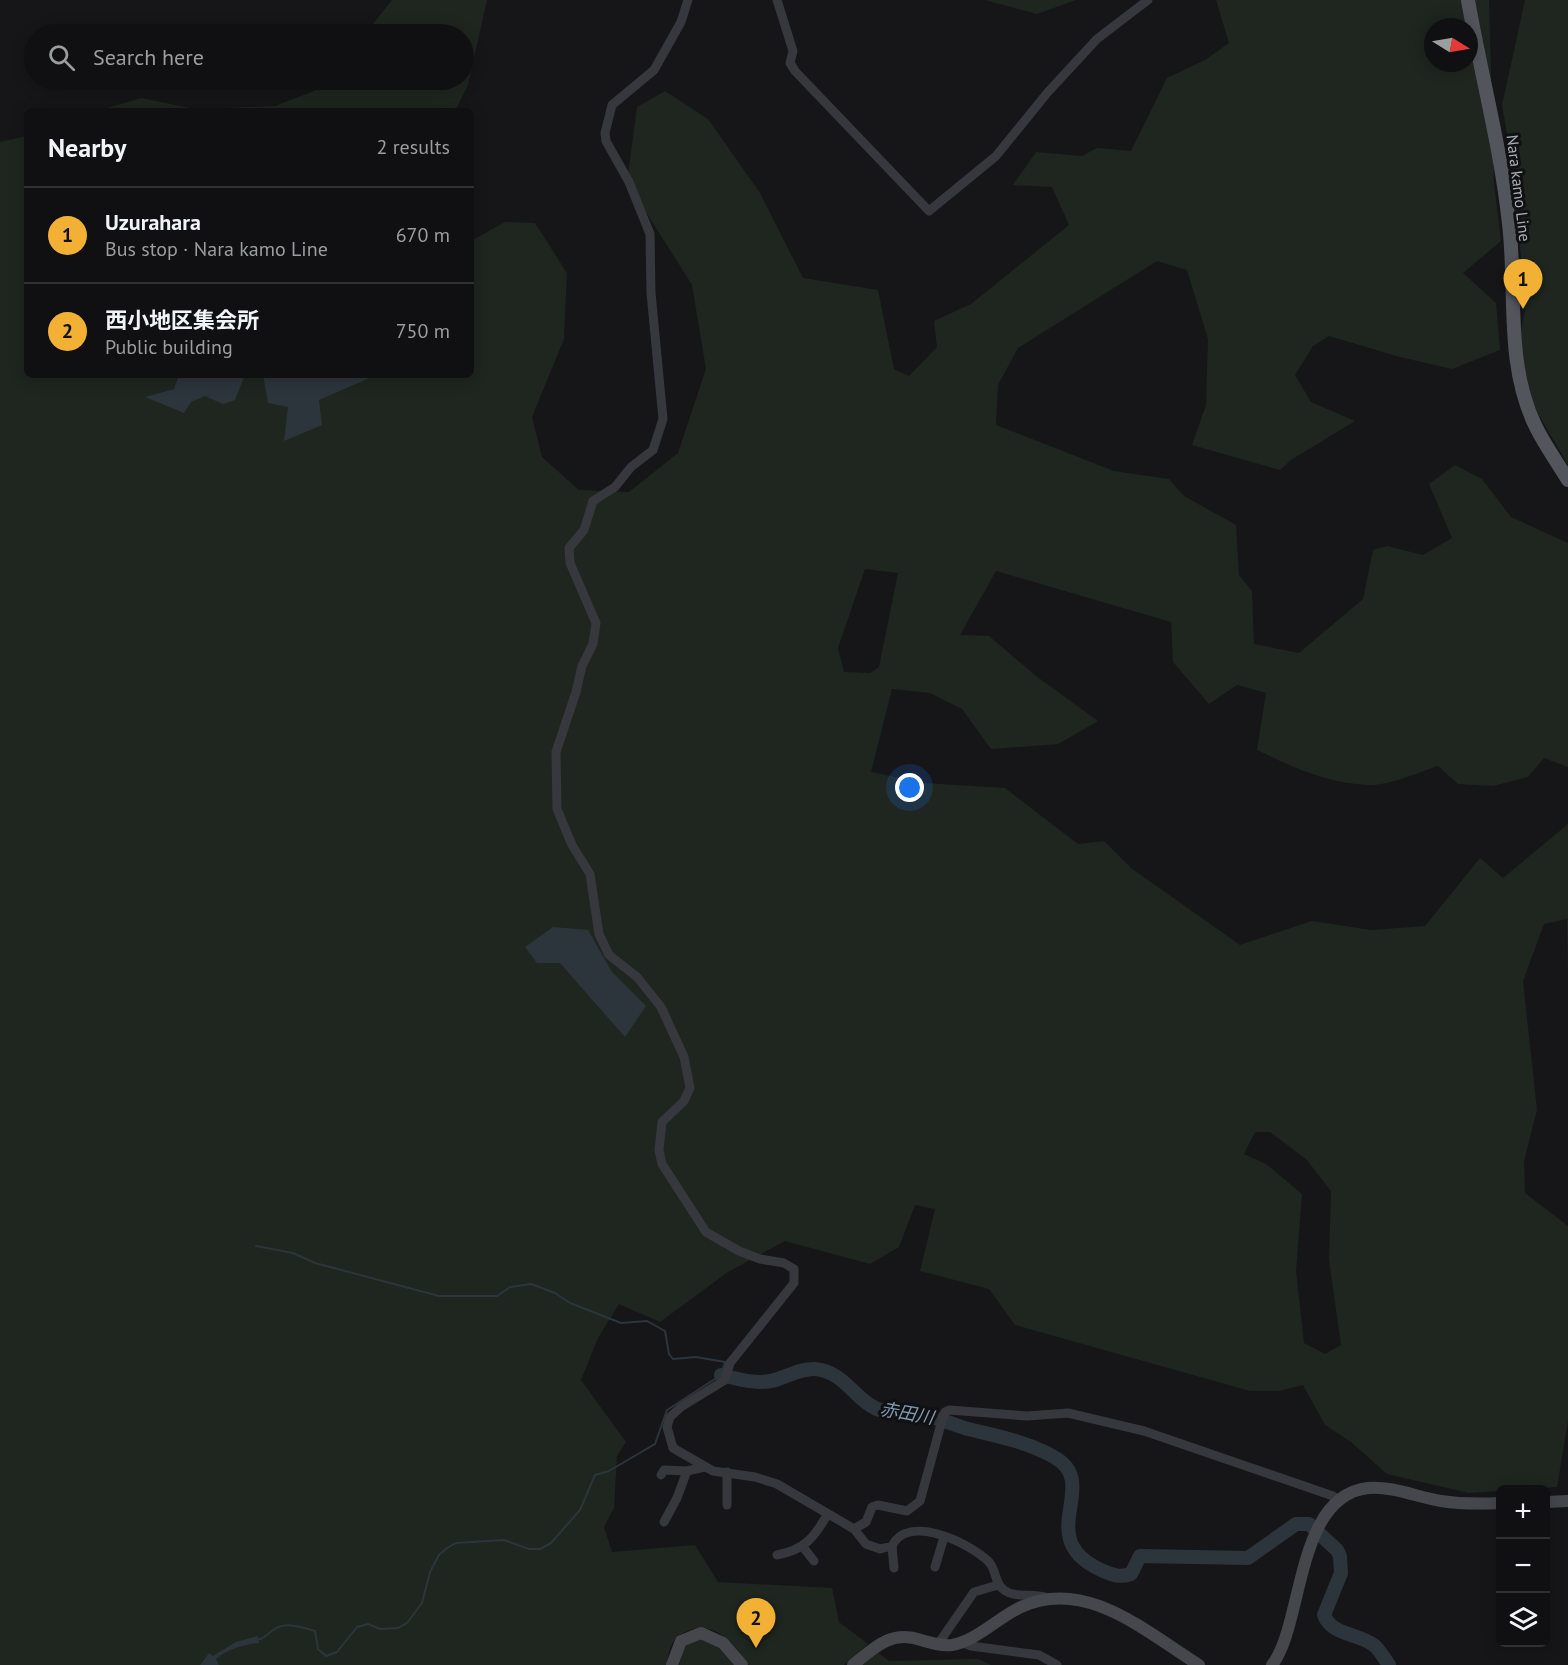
<!DOCTYPE html>
<meta charset="utf-8">
<style>
:root{--surface:#101012;--page:#1e1e20;--text:#f1f3f6;--muted:#9c9d9f;--line:#303032;--accent:#f2b134}
body{margin:0;font-family:"PT Sans","Noto Sans JP",sans-serif;background:var(--page);color:var(--text)}
.controls{position:absolute;right:18px;bottom:18px;display:grid;overflow:hidden;border-radius:9px;box-shadow:0 3px 15px #0003}
.controls button{width:54px;height:54px;display:grid;place-items:center;padding:0;border:0;border-bottom:2px solid var(--line);background:var(--surface);color:var(--text);font:30px sans-serif}
.compass{position:absolute;left:1424px;top:18px;width:54px;height:54px;border-radius:50%;background:var(--surface);box-shadow:0 3px 15px #0003;rotate:101deg}
.you{position:absolute;left:910px;top:788px;width:21px;height:21px;margin:-15px;border:4px solid #fff;border-radius:50%;background:#1a73e8;box-shadow:0 0 0 9px #1a73e833}
.badge{display:grid;place-items:center;width:39px;height:39px;border-radius:50%;background:var(--accent);color:#111;font-size:20px;font-weight:700}
.pin{position:absolute;translate:-50% -50px;filter:drop-shadow(0 2px 3px #0008)}
.pin::after{content:'';position:absolute;top:32px;width:21px;height:18px;background:inherit;clip-path:polygon(0 0,100% 0,50% 100%)}
.list{margin:0;padding:0;list-style:none}
h2{display:flex;justify-content:space-between;align-items:center;height:78px;margin:0;padding:0 24px;font-size:26px}
h2 small{font-size:20px;font-weight:400;color:var(--muted)}
.list li{display:grid;grid-template-columns:39px 1fr auto;gap:18px;align-items:center;box-sizing:border-box;height:96px;padding:0 24px;border-top:2px solid var(--line)}
.list b{display:block;font-size:22px;white-space:nowrap}
.list p{margin:0;font-size:20px;white-space:nowrap;color:var(--muted)}
.list em{font-size:20px;font-style:normal;color:var(--muted)}
.icon{flex:none;width:33px;height:33px;fill:none;stroke:currentColor;stroke-width:2;stroke-linecap:round;stroke-linejoin:round}
.map{position:relative;flex:none;width:1568px;height:1665px;overflow:hidden}
.search{position:absolute;background:var(--surface);box-shadow:0 3px 15px #0003;left:24px;top:24px;width:450px;height:66px;display:flex;align-items:center;gap:15px;box-sizing:border-box;padding:0 21px;border-radius:33px;color:var(--muted);font-size:22px}
.panel{position:absolute;background:var(--surface);box-shadow:0 3px 15px #0003;left:24px;top:108px;width:450px;height:270px;border-radius:9px}
.map>svg:first-child{display:block}
.green{fill:#1e261f;fill-rule:evenodd}
.water{fill:#2c353c}
.lines{fill:none;stroke-linecap:round;stroke-linejoin:round}
.stream{stroke:#2c353c;stroke-width:2}
.river{stroke:#2c353c;stroke-width:14}
.minor{stroke:#37383d;stroke-width:9}
.secondary{stroke:#45474d;stroke-width:12}
.primary{stroke:#53555c;stroke-width:14}
.labels{text-anchor:middle;dominant-baseline:central;stroke-width:6;stroke-linejoin:round;paint-order:stroke}
.street-label{font-size:16px;fill:#a8adb8;stroke:#111113}
.water-label{font-size:18px;font-style:italic;fill:#7f9bb3;stroke:#111113}
</style>
<div class="map">
<svg width="1568" height="1665" viewBox="0 0 1568 1665">
<rect width="100%" height="100%" fill="#161618"/>
<g class="green">
<polygon points="392,0 487,0 468,85 455,111 97,111 141,98 195,109 275,106 314,91 324,80 464,80 464,34 365,34"/>
<polygon points="985,0 1076,0 1037,14"/>
<path d="M1216,0H1489L1494,183L1501,241L1463,273L1496,303L1500,350L1452,369L1400,357L1329,336L1313,346L1295,375L1311,402L1355,421L1291,460L1280,470L1192,445L1206,405L1208,339L1187,270L1157,261L1018,348L998,385L996,425L1114,471L1169,479L1184,496L1236,525L1239,575L1252,591L1254,644L1299,653L1363,599L1373,550L1387,546L1423,555L1452,538L1429,484L1455,465L1482,479L1511,517L1568,543V767L1544,758L1528,777L1493,786L1458,784L1438,766C1416,773 1390,786 1367,785C1327,783 1292,767 1257,750L1266,693L1237,685L1209,704L1173,662L1171,622L996,571L960,635L989,636L1036,676L1098,721L1058,744L991,749L962,709L930,693L892,689L871,772L924,783L1005,788L1078,844L1104,841L1131,868L1240,945L1312,921L1371,930L1425,926L1480,858L1503,878L1568,824V973L1567,919L1544,924L1523,981L1537,1110L1524,1161L1525,1193L1568,1226V1421L1557,1487L1469,1493L1387,1474L1351,1442L1325,1425L1303,1385L1279,1391H1250L1015,1325L989,1289L920,1271L935,1209L915,1205L899,1247L870,1264L785,1241L728,1272L660,1322L619,1304L598,1338L581,1380L626,1442L617,1456L614,1508L604,1527L612,1552L695,1545L718,1582L832,1588L839,1622L868,1644L844,1665H749C733,1643 713,1617 683,1633C671,1639 668,1652 667,1665H0V142L27,136V375H471V241L505,222L535,223L567,273L564,339L532,417L542,457L579,490L629,492L678,453L706,369L692,285L627,182L637,107L665,91L708,119L760,193L803,278L878,290L894,369L909,376L937,347L934,321L971,304L1069,225L1052,187L1013,185L1036,152L1082,156L1097,148L1131,151L1167,78L1205,60L1229,43ZM1433,27H1469V63H1433ZM865,569L898,573L879,667L870,673L844,672L838,648ZM1255,1132H1270L1306,1159L1331,1191L1329,1260L1341,1345L1325,1354L1304,1343L1296,1271L1302,1194L1266,1164L1244,1154Z"/>
<polygon points="1525,0 1568,0 1568,465 1536,410 1525,379 1520,339 1525,310 1519,233 1508,173 1514,174 1502,105"/>
<polygon points="697,1637 721,1646 737,1665 679,1665 686,1643"/>
<polygon points="876,1651 889,1661 978,1659 991,1665 859,1665"/>
</g>
<g class="water">
<polygon points="179,375 261,375 244,377 235,400 223,404 205,396 191,402 184,413 145,397 174,389"/>
<polygon points="263,375 372,375 372,377 319,400 322,425 284,441 288,407 268,403"/>
<polygon points="553,927 588,930 612,972 646,1006 625,1037 560,963 537,963 525,947"/>
<path d="M258,1636L259,1643C244,1644 226,1650 216,1659L219,1665H200L209,1653L213,1656L236,1642Z"/>
</g>
<g class="lines">
<path class="stream" d="M256,1246L293,1253L315,1263L439,1296H497L510,1287L531,1284L555,1293L570,1303L621,1323L647,1321L665,1331L669,1354L673,1359L696,1357L725,1362L721,1375L667,1410L655,1444L609,1471L595,1475L580,1510L551,1543L540,1549H529L504,1540L456,1543L447,1548L439,1555L430,1572L422,1603L407,1623L398,1628L380,1629L368,1624L357,1627L337,1652L326,1656L318,1649L315,1631C301,1627 286,1621 273,1630C267,1634 265,1639 257,1640"/>
<path class="river" d="M721,1375C738,1379 753,1384 771,1381C785,1378 800,1368 815,1369C843,1371 855,1399 875,1408C886,1414 907,1411 920,1414C936,1417 952,1424 968,1429C997,1436 1028,1442 1054,1457C1103,1484 1031,1538 1101,1570C1113,1575 1119,1578 1131,1574L1140,1556L1248,1558L1296,1524H1309L1337,1550L1340,1556L1341,1573L1324,1615C1332,1636 1359,1633 1375,1646C1380,1651 1385,1659 1389,1665"/>
<g class="minor">
<path d="M688,0L681,22L654,70L612,105L605,133L606,141L629,182L650,234L651,293L663,419L653,450L631,467L615,487L593,501L584,530L569,548L570,563L596,623L593,644L582,666L576,692L556,752L557,809L572,845L590,874L599,934L609,955L637,977L661,1007L684,1057L690,1088L684,1101L662,1122L659,1150L662,1164L706,1232L739,1251L760,1259L784,1263L794,1269V1283L730,1363L725,1380L681,1407L670,1417L667,1427L673,1448L713,1471L755,1477L777,1484L854,1529L866,1544L880,1549L892,1546C908,1513 970,1543 989,1562C997,1571 994,1583 1004,1590C1016,1599 1034,1592 1048,1598"/>
<polyline points="777,0 793,51 790,63 795,71 929,211 996,156 1048,92 1097,39 1148,0"/>
<polyline points="661,1475 664,1470 687,1471"/>
<polyline points="727,1505 727,1472"/>
<polyline points="664,1522 677,1498 687,1471 705,1467"/>
<polyline points="854,1529 866,1522 872,1507 878,1505 907,1511 920,1501 941,1424 945,1412 949,1410 1027,1416 1068,1413 1144,1431 1333,1496 1338,1501"/>
<polyline points="892,1546 894,1568"/>
<polyline points="803,1547 814,1561"/>
<path d="M777,1555C804,1550 814,1538 827,1515"/>
<polyline points="935,1567 944,1537"/>
<polyline points="961,1642 971,1646 1039,1655 1057,1665"/>
<polyline points="938,1644 974,1592 998,1585"/>
</g>
<g class="secondary">
<polyline points="1546,1502 1568,1501"/>
<polyline points="672,1665 681,1641 701,1633 723,1643 742,1665"/>
<path d="M853,1665C875,1647 891,1630 921,1640C931,1643 941,1646 952,1645C976,1641 999,1617 1021,1607C1086,1577 1146,1632 1199,1665"/>
<path d="M1272,1665C1304,1624 1295,1496 1368,1488C1393,1486 1417,1497 1441,1501C1460,1504 1481,1504 1500,1503"/>
</g>
<path class="primary" d="M1468,0C1481,75 1501,148 1509,224C1517,290 1505,363 1535,425C1544,444 1557,462 1568,480"/>
</g>
<g class="labels">
<g class="street-label">
<text transform="translate(1519 188) rotate(83)">Nara kamo Line</text>
</g>
<g class="water-label">
<text transform="translate(907 1413) rotate(10)">赤田川</text>
</g>
</g>
</svg>
<div class="controls">
<button>+</button>
<button>−</button>
<button><svg class="icon" aria-label="layers" viewBox="0 0 24 24"><path d="M12 4l9 5-9 5-9-5zM3 14l9 5 9-5"/></svg></button>
</div>
<svg class="compass" viewBox="-18 -18 36 36"><path d="M0-13l5 13h-10z" fill="#e53935"/><path d="M0 13l5-13h-10z" fill="#9c9d9f"/></svg>
<div class="you"></div>
<div class="pin badge" style="left:1523px;top:309px">1</div>
<div class="pin badge" style="left:756px;top:1648px">2</div>
<div class="search"><svg class="icon" aria-label="search" viewBox="0 0 24 24"><circle cx="10" cy="10" r="6"/><path d="M15 15l6 6"/></svg>Search here</div>
<section class="panel">
<h2>Nearby<small>2 results</small></h2>
<ul class="list">
<li><span class="badge">1</span><div><b>Uzurahara</b><p>Bus stop · Nara kamo Line</p></div><em>670 m</em></li>
<li><span class="badge">2</span><div><b>西小地区集会所</b><p>Public building</p></div><em>750 m</em></li>
</ul>
</section>
</div>
